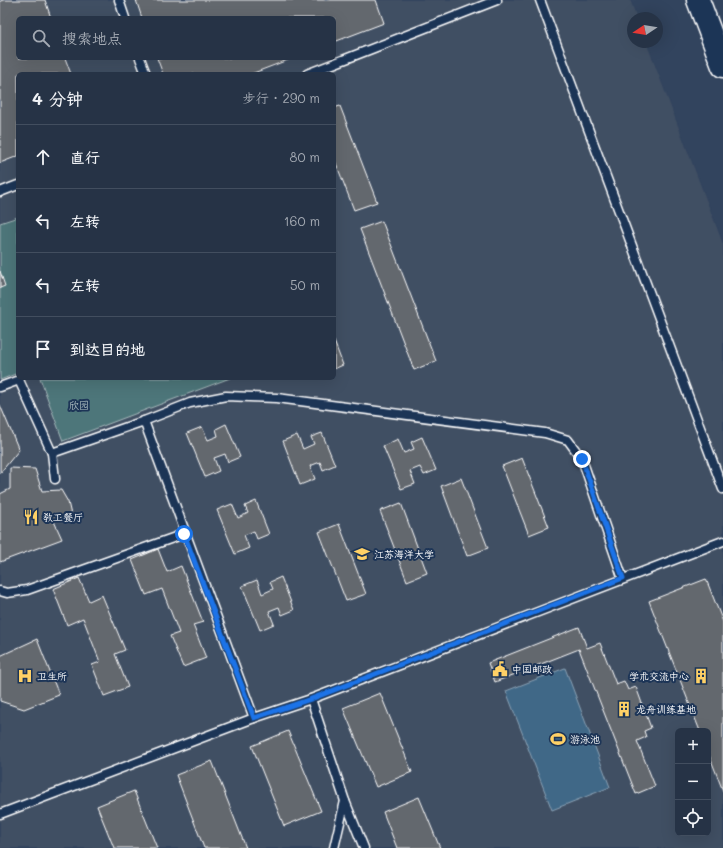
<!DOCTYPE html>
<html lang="zh">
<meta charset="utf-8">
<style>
:root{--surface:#263346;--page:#323f51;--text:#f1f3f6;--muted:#a4aab3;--line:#424e5f}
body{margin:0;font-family:Mali,"LXGW WenKai TC",sans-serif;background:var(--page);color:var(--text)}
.controls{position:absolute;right:12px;bottom:12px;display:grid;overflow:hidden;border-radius:6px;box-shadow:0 4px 16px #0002}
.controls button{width:36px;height:36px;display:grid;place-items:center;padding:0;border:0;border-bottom:1px solid var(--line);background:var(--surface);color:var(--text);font:20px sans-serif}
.compass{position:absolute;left:627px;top:12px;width:36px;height:36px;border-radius:50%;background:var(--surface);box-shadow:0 4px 16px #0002;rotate:258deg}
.stop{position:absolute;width:12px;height:12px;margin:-9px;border:3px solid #1a73e8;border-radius:50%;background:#fff}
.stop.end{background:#1a73e8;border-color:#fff;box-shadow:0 1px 4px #0008}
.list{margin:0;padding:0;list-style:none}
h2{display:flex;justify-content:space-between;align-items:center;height:52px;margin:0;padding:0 16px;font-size:17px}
h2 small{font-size:13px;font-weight:400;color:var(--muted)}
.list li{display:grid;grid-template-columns:26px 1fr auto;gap:12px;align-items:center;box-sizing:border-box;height:64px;padding:0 16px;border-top:1px solid var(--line)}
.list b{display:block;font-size:15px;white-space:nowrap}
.list em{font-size:13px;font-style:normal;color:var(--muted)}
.icon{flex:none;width:22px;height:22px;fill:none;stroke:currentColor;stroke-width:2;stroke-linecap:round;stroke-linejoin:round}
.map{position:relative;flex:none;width:723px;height:848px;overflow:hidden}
.search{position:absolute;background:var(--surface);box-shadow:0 4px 16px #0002;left:16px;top:16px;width:320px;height:44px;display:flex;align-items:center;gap:10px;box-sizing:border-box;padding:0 14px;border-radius:6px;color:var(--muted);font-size:15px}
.panel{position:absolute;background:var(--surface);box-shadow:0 4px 16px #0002;left:16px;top:72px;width:320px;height:308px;border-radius:6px}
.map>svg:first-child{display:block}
.built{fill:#414f63;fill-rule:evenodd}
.green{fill:#4e767a;stroke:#a6babc}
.water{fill:#3f6787;stroke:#8ca4b7}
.building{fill:#64686e;stroke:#fff}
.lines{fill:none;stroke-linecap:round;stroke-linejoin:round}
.service-casing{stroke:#fff;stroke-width:11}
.primary-casing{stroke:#fff;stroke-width:25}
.service{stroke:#1d3557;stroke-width:8}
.primary{stroke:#1d3557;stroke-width:22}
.route{stroke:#1a73e8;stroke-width:5}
.labels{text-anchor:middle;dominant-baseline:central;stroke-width:4;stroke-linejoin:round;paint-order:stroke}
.park-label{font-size:10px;fill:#afc1c3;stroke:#1d3557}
.poi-label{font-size:10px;fill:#fff;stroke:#1d3557;text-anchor:start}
</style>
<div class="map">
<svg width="723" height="848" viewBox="0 0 723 848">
<rect width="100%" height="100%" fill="#32445e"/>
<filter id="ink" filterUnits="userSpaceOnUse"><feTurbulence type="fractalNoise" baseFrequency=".025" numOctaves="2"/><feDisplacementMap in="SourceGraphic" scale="8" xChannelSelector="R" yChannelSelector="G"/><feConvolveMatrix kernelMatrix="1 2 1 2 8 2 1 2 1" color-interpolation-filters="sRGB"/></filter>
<g filter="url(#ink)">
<path class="built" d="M0,0H630L637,18H633V42H646L723,244V848H0ZM18,18H334V58H18ZM18,74H334V378H18ZM678,731H708V833H678Z"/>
<g class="green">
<polygon points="18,217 18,373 0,380 0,223"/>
<polygon points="40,378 230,378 63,441"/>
</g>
<polygon class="water" points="565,668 610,787 552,810 506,691"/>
<g class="building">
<polygon points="4,0 45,0 51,18 18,18 18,58 65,58 71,74 18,74 18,156 0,163 0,1"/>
<polygon points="136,0 376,0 384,23 334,42 334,18 142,18"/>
<polygon points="157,58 293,58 251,74 163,74"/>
<polygon points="340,106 377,202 354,210 334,158 334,108"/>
<polygon points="382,221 436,361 414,370 360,229"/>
<polygon points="0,271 5,286 0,288"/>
<polygon points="334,341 343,365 334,369"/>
<polygon points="0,405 19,450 0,473"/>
<polygon points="226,424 240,457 228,462 225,454 214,458 219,471 205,477 187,433 202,427 208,440 218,436 216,429"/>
<polygon points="322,433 335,465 323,470 320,462 310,466 315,479 300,485 283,441 297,435 303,449 314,444 311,437"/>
<polygon points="422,437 436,470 424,475 420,467 410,471 415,484 401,489 383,446 398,439 404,453 414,449 411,442"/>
<polygon points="522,458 549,527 529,535 502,466"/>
<polygon points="10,468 35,469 42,491 61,490 68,502 71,515 53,519 62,539 0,562 0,494 10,489"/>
<polygon points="461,478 488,548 467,556 441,486"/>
<polygon points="256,501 269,534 257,539 254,531 244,535 249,548 235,554 217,510 232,504 238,518 248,513 245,506"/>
<polygon points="401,503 427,573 407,581 380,511"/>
<polygon points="339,524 366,594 346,601 319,532"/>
<polygon points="158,549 167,572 181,566 203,622 193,625 206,658 183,667 170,636 179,633 162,589 146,595 132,560"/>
<polygon points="281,577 294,610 282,615 279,607 269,611 274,624 260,630 242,586 257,580 262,594 273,589 270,582"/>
<polygon points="79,578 89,601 102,595 125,650 115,654 128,687 104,696 92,665 100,662 83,618 67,625 53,589"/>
<polygon points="706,579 723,622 723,791 708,752 708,731 700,731 649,601"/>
<polygon points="579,627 587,648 600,643 616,684 624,681 628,690 636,687 651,728 644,731 646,737 637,741 655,786 636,794 579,649 495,682 488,663"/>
<polygon points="37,639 59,695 24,709 0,701 0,656"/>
<polygon points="380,693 412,772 376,787 343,708"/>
<polygon points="288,731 321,811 284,826 252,746"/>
<polygon points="212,761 246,848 204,848 176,775"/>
<polygon points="134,791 157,848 114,848 97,806"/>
<polygon points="419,797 440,848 397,848 383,812"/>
</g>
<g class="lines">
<g class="service-casing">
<g id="service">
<polyline points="119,0 125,18"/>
<polyline points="540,0 723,489"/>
<polyline points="140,58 146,74"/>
<polyline points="307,74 497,0"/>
<polyline points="0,192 18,185"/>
<polyline points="0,387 19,380 52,453 55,479"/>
<polyline points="144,421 190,403 226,396 277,398 545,433 568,440 582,459 623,579"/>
<polyline points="52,453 144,421 254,718"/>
<polyline points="0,591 7,593 27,590 184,534"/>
<polyline points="311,699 345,801 334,848"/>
<polyline points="345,801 364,848"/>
<polyline points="0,814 254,718 311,699 723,541"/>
</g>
</g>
<g class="primary-casing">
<polyline id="primary" points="698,0 723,66"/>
</g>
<use href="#service" class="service"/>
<use href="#primary" class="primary"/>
</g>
</g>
<g class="lines" filter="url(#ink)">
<polyline class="route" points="184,534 254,718 311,699 623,578 582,459"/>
</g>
<defs>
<g id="restaurant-bare" transform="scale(1.2)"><path d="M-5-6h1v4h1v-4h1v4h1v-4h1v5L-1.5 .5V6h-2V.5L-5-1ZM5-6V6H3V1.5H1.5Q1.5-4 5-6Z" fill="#ffd166" stroke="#1d3557" stroke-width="2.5" paint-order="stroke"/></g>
<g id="university-bare" transform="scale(1.2)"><path d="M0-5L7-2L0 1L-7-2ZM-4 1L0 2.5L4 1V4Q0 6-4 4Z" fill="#ffd166" stroke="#1d3557" stroke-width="2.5" paint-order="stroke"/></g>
<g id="civic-bare" transform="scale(1.2)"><path d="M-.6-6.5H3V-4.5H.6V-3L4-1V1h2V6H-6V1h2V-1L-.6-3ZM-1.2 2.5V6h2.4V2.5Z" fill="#ffd166" stroke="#1d3557" stroke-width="2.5" paint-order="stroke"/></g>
<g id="hospital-bare" transform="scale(1.2)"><path d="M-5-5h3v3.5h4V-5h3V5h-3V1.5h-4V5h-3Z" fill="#ffd166" stroke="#1d3557" stroke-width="2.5" paint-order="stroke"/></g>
<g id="building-bare" transform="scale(1.2)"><path d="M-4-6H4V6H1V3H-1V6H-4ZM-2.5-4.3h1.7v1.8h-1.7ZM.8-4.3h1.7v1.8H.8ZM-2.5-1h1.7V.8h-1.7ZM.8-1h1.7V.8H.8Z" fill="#ffd166" stroke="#1d3557" stroke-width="2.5" paint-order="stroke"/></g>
<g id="stadium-bare" transform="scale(1.2)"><path d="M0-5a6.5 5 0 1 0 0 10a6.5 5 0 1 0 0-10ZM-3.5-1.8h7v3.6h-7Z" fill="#ffd166" stroke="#1d3557" stroke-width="2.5" paint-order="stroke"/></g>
</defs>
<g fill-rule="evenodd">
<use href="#restaurant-bare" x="31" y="517"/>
<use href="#university-bare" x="362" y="554"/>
<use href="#civic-bare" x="500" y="669"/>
<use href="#hospital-bare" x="25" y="676"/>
<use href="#building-bare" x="701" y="676"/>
<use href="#building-bare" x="624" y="709"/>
<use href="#stadium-bare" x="558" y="739"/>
</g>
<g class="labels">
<g class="park-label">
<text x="79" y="405">欣园</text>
</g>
<g class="poi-label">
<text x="43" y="517">教工餐厅</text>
<text x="374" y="554">江苏海洋大学</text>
<text x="512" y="669">中国邮政</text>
<text x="37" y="676">卫生所</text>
<text x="689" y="676" text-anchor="end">学术交流中心</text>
<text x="636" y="709">龙舟训练基地</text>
<text x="570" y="739">游泳池</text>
</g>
</g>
</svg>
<div class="controls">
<button>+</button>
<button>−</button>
<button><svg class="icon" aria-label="locate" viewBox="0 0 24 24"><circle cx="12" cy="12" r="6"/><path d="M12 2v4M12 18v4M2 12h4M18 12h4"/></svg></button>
</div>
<svg class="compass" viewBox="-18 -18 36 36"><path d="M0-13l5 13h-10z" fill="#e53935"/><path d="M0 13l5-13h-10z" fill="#a4aab3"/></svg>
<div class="stop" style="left:184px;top:534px"></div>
<div class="stop end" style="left:582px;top:459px"></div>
<div class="search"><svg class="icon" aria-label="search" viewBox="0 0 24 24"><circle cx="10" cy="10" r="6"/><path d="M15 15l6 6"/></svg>搜索地点</div>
<section class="panel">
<h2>4 分钟<small>步行 · 290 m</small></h2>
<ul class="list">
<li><svg class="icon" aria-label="ahead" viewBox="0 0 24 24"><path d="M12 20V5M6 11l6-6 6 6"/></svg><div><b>直行</b></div><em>80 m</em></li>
<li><svg class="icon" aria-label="left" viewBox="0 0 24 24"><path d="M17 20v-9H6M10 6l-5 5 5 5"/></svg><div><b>左转</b></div><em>160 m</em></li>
<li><svg class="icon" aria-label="left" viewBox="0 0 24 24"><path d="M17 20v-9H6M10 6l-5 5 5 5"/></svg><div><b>左转</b></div><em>50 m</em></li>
<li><svg class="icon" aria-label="arrive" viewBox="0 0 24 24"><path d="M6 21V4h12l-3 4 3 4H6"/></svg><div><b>到达目的地</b></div></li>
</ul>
</section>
</div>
